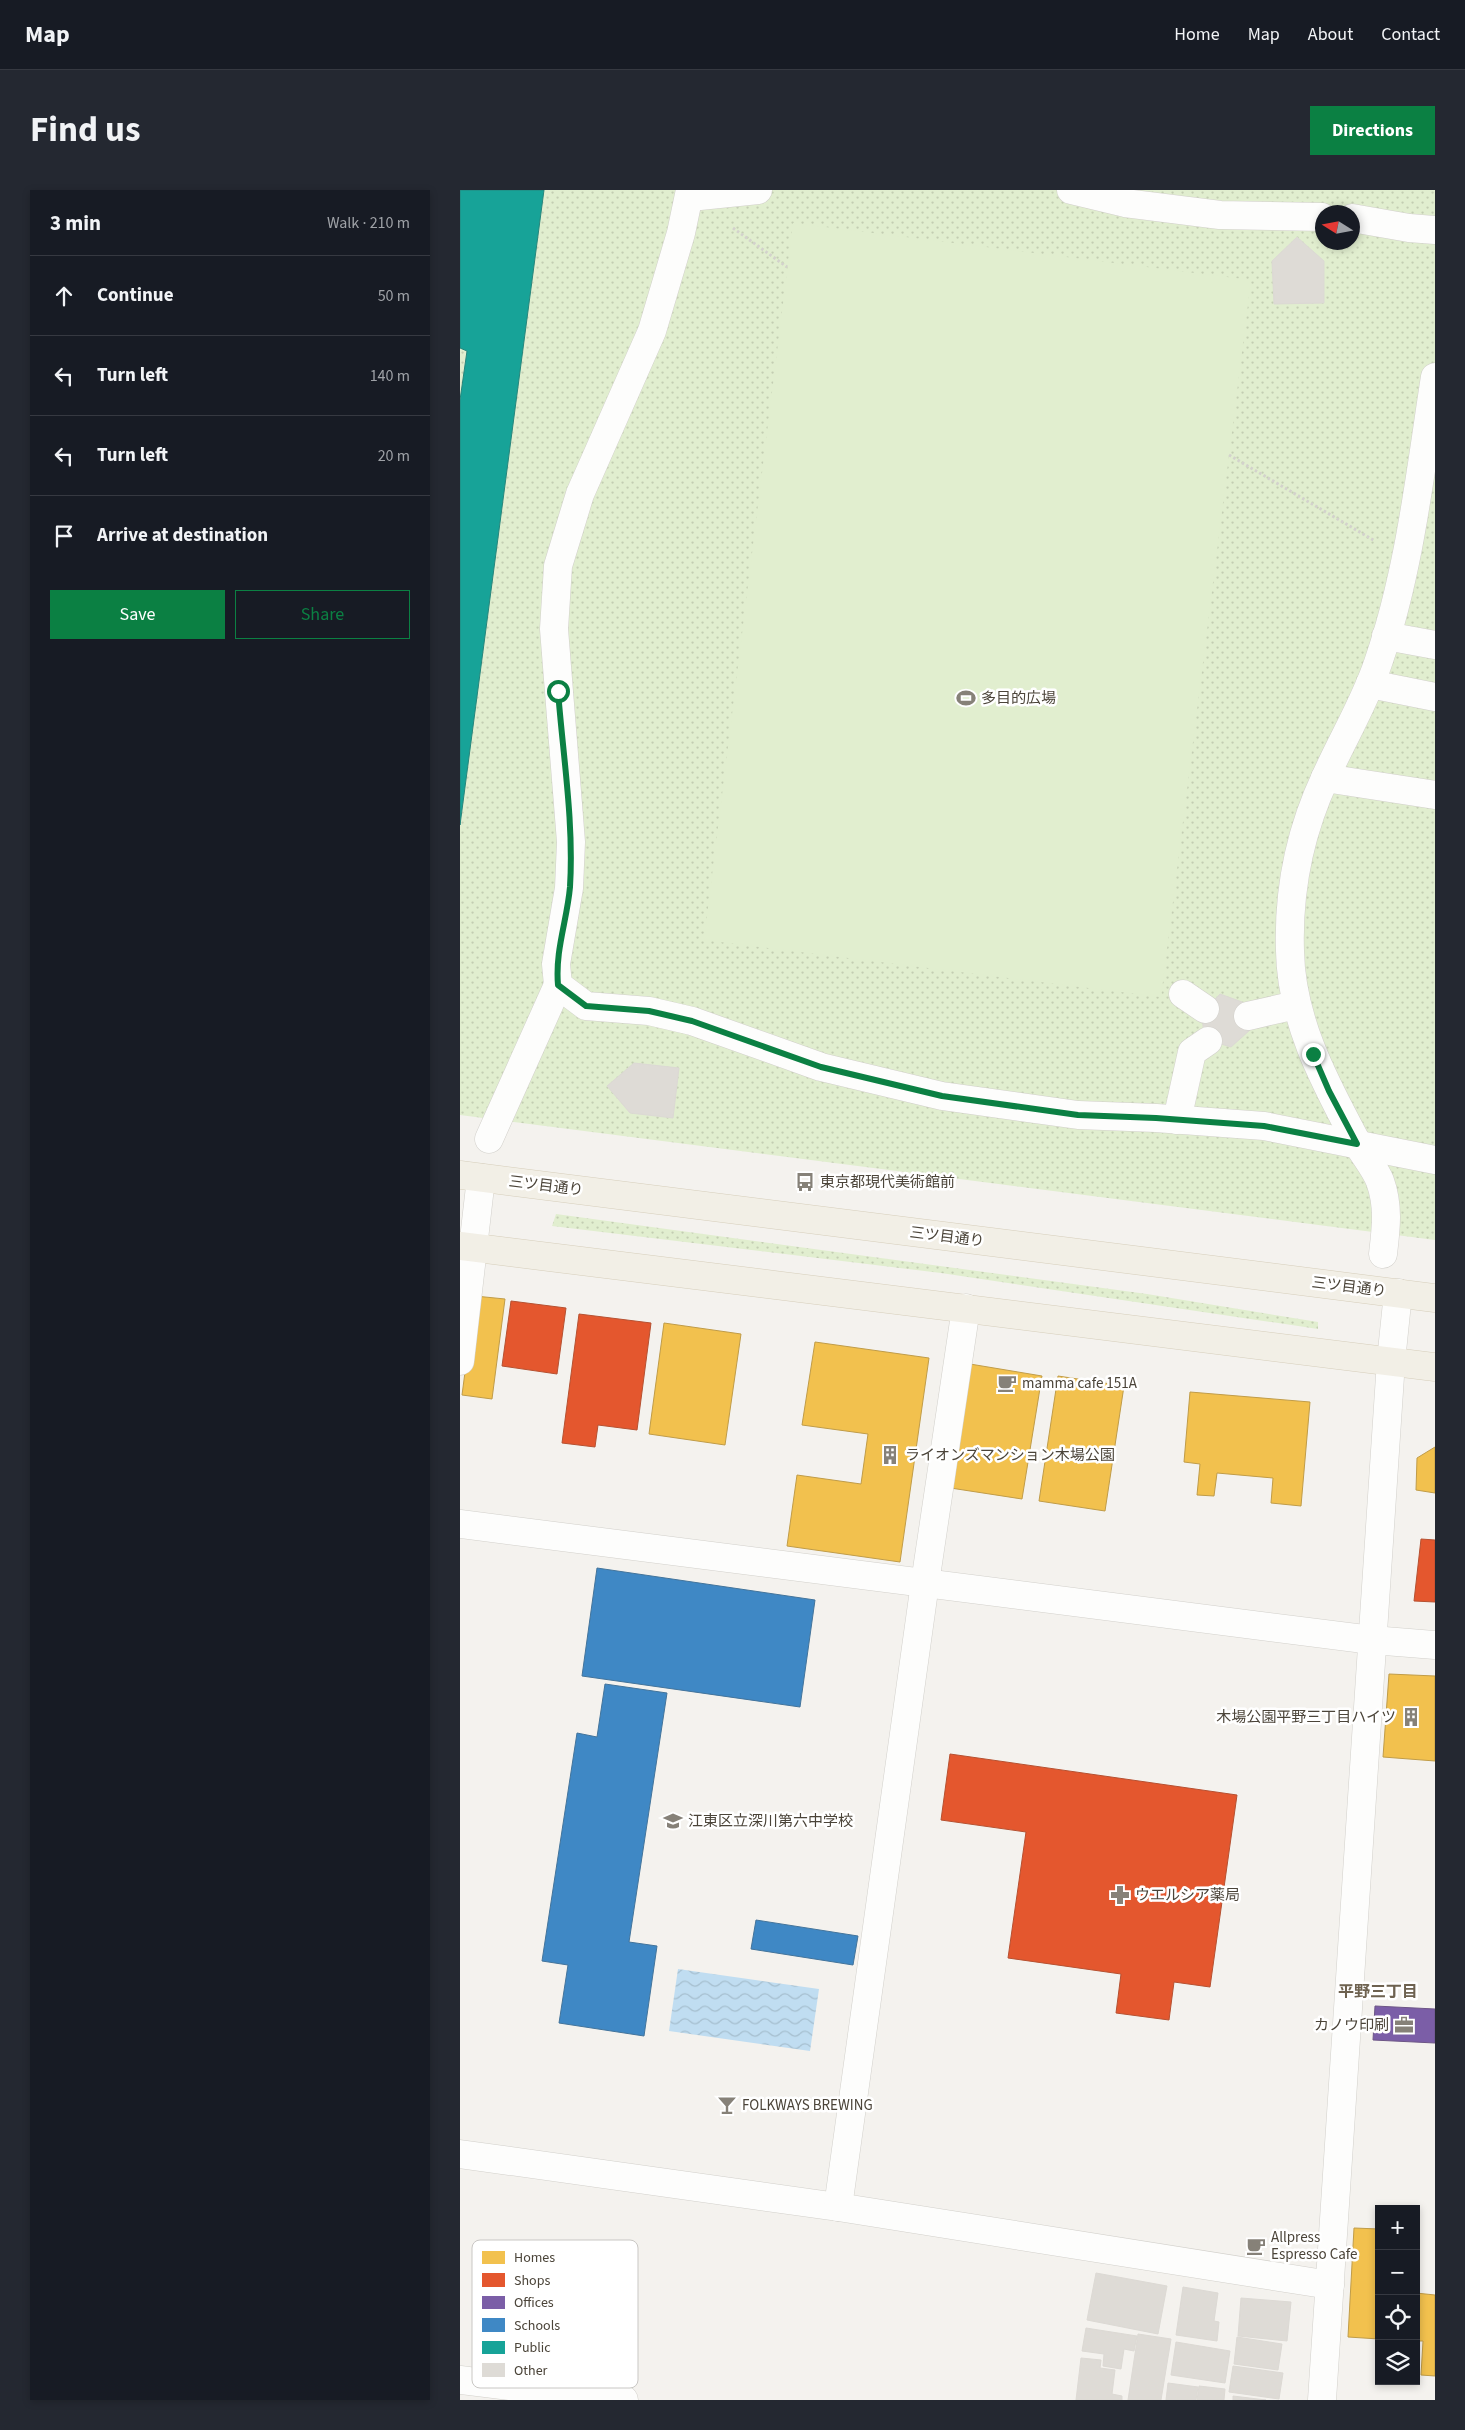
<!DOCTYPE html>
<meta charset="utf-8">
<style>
:root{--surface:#171b24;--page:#242831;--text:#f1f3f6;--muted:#9ea1a6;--line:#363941;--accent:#0b8043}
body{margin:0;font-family:"Source Sans 3","Noto Sans JP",sans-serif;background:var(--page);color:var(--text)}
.controls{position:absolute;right:15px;bottom:15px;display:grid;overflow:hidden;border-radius:0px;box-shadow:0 2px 8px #0003}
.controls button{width:45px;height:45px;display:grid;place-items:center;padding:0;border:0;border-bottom:1px solid var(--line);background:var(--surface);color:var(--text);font:25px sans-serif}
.compass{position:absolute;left:855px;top:15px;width:45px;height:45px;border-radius:50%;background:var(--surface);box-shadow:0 2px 8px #0003;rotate:281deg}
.stop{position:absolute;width:15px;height:15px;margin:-11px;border:4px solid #0b8043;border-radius:50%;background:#fff}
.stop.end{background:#0b8043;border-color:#fff;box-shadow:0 1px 5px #0008}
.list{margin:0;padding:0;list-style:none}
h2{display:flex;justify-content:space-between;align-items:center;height:65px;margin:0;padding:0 20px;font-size:21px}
h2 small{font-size:16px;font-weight:400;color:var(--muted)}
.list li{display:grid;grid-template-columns:32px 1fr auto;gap:15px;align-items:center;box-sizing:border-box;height:80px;padding:0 20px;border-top:1px solid var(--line)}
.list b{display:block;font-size:19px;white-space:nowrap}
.list em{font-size:16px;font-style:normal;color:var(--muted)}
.actions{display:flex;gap:10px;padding:15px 20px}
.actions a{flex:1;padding:11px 0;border:1px solid var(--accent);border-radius:0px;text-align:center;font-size:18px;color:var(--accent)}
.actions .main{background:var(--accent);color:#fff}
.icon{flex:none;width:28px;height:28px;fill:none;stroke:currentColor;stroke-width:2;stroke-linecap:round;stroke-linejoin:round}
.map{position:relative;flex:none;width:975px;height:2210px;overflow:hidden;border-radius:0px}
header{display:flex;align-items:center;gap:30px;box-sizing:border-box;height:70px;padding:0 25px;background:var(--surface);border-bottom:1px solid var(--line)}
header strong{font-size:24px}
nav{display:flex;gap:28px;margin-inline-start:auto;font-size:18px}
.intro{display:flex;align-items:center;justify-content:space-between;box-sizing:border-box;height:120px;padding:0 30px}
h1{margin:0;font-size:35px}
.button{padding:12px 22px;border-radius:0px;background:var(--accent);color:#fff;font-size:18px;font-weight:700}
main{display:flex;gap:30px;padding:0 30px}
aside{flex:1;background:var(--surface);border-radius:0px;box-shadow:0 2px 8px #0003}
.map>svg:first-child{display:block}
.grass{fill:url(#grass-dots);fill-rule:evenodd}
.pitch{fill:#e1eecf}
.water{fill:url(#water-waves)}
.homes{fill:#f2c14e;stroke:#c09c48}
.shops{fill:#e4572e;stroke:#b65131}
.offices{fill:#7b5ea7;stroke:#6d5686}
.schools{fill:#3f88c5;stroke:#43749b}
.public{fill:#17a398;stroke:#27867c}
.building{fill:#dedbd6;stroke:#dcd9d4}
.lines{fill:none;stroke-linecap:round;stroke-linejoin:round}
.minor-casing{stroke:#d2d0cb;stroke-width:29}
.major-casing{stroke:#d6cebb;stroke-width:29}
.path{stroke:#d3d2cc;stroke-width:3;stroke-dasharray:2.5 2.5;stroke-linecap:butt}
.minor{stroke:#fdfdfc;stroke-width:28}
.major{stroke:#f2efe6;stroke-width:28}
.route{stroke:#0b8043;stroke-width:6}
.labels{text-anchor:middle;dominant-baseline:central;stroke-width:5;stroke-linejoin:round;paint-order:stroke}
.poi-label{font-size:15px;fill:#4b4439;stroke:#fff;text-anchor:start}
.street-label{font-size:15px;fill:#4b4439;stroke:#fff}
.neighbourhood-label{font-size:16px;font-weight:bold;fill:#6e6250;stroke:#fff}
.key{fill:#fff;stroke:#c9c7c4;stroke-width:1}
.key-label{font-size:14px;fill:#4b4439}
</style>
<header>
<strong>Map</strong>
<nav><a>Home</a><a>Map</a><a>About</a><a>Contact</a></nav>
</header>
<div class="intro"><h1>Find us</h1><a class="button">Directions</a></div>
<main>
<aside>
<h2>3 min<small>Walk · 210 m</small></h2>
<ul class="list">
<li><svg class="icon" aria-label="ahead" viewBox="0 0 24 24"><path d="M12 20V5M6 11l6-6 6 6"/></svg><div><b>Continue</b></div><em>50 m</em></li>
<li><svg class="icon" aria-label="left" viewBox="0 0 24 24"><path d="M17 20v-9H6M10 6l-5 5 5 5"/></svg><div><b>Turn left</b></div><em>140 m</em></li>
<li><svg class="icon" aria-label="left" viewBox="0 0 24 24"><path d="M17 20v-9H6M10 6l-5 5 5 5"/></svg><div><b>Turn left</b></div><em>20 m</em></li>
<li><svg class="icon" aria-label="arrive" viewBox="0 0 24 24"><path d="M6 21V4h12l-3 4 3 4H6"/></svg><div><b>Arrive at destination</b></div></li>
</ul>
<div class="actions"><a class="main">Save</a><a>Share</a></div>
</aside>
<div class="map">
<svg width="975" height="2210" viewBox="0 0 975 2210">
<defs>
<pattern id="grass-dots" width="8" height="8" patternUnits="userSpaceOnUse" patternTransform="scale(1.25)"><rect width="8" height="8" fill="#e1eecf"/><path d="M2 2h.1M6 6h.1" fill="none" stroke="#c3cdb2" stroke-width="1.8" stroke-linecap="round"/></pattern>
<pattern id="water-waves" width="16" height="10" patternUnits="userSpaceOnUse" patternTransform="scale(1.25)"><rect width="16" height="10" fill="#c0ddf1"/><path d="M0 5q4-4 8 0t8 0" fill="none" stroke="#a6bfcf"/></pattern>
</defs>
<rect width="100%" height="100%" fill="#f4f2ee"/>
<g class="grass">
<path d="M0,0H975V1050L0,925ZM862,22H892V52H862Z"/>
<polygon points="96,1024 687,1104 858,1132 858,1139 481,1083 92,1036"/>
</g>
<polygon class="pitch" points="333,33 791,90 701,807 244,750"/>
<polygon class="water" points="218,1779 359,1799 350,1861 209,1841"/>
<g class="homes">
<polygon points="15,1106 45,1109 32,1209 2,1205"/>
<polygon points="204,1133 281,1144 265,1255 189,1244"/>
<polygon points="355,1152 469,1168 440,1372 327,1356 337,1285 401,1294 408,1244 342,1235"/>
<polygon points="504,1173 582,1186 562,1309 484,1297"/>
<polygon points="598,1186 664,1196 645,1321 579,1311"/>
<polygon points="730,1202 850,1212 841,1316 811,1313 813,1288 757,1283 754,1306 737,1305 740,1274 724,1272"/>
<polygon points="975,1257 975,1303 956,1300 957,1268"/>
<polygon points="929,1484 975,1486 975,1571 923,1567"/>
<polygon points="894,2038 919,2039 919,2149 888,2147"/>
<polygon points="956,2103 975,2105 975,2186 961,2185 963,2151 956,2151"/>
</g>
<g class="shops">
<polygon points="51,1111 106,1118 97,1184 42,1176"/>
<polygon points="119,1124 191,1133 177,1240 138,1235 135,1257 102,1253"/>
<polygon points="961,1349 975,1350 975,1412 954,1411"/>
<polygon points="490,1564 777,1605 750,1797 714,1792 709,1830 656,1823 661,1784 548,1768 566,1642 481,1630"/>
</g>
<polygon class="offices" points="915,1816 975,1819 975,1853 913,1850"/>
<g class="schools">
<polygon points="137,1378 355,1410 340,1517 122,1486"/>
<polygon points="145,1494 207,1503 169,1752 197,1756 184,1846 99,1833 108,1775 82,1771 117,1543 137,1547"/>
<polygon points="296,1730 398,1746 393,1775 291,1759"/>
</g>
<polygon class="public" points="0,0 84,0 0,635 0,210 7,161 0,158"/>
<g class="building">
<polygon points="837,47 864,71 864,113 814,114 812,71"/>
<polygon points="760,804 785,813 790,840 771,857 744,849 742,823"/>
<polygon points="174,873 219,878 213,928 170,923 147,896"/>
<polygon points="636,2083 707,2096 698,2144 627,2130"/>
<polygon points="723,2097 758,2103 754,2131 759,2132 757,2151 716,2145"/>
<polygon points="781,2108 831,2112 827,2151 778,2146"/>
<polygon points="626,2138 677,2146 674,2161 664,2159 661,2179 643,2176 644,2164 622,2161"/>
<polygon points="678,2144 711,2149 701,2210 668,2210"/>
<polygon points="777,2147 822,2154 818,2180 774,2174"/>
<polygon points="716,2152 770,2161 765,2193 711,2185"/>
<polygon points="621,2168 641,2170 640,2178 655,2180 652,2204 662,2206 662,2210 616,2210"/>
<polygon points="773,2176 823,2183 819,2209 769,2202"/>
<polygon points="708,2193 738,2197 736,2210 706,2210"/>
<polygon points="739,2196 765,2199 764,2210 737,2210"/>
<polygon points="773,2206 806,2210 773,2210"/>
</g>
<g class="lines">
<g class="minor-casing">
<g id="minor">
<polyline points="230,0 221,43 192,141 120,304 98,376 94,439 111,652 109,698 96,774 98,795 126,816 189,821 232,831 361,877 482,906 618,925 696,928 804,936 975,970"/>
<polyline points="611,0 665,13 760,25 862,27"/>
<polyline points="230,7 298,0"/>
<polyline points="892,28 949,38 975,40"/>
<polyline points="926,446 975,455"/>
<polyline points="910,494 975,507"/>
<polyline points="865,588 975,605"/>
<polyline points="723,804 745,819"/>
<polyline points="788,826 836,815"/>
<polyline points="717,930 732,862 748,851"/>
<polyline points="29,949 98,795"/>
<path d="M923,1064C926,1039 929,1016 920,991C914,976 901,962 894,947C863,889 831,828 830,761C828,700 840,641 866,586C883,548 905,512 918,473C950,380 960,283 975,187"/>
<polyline points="0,1171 21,988"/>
<polyline points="0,1334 912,1450 975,1455"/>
<polyline points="0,1964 378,2017 870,2095"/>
<polyline points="378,2017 465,1393 506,1118"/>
<polyline points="0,2190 164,2210"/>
<polyline points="862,2210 931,1171 938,1103"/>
</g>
</g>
<g class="major-casing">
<g id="major">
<polyline points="0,985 975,1108"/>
<polyline points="0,1056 975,1177"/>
</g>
</g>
<g class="path">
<polyline points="273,38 327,77"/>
<polyline points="769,265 915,351"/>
</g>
<use href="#minor" class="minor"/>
<use href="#major" class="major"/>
</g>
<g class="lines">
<path class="route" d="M98,501C103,566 114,632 110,697C107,731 95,760 98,795L126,816L189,821L232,831L361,877L482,906L618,925L696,928L804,936L897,954L869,901L853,864"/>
</g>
<defs>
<g id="stadium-bare" transform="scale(1.5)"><path d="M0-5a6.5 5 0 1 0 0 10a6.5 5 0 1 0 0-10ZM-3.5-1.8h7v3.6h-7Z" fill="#868178" stroke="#fff" stroke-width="2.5" paint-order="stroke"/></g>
<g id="bus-bare" transform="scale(1.5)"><path d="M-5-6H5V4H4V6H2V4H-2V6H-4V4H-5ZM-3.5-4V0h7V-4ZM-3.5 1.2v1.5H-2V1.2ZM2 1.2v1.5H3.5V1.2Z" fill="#868178" stroke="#fff" stroke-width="2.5" paint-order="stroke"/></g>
<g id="cafe-bare" transform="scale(1.5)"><path d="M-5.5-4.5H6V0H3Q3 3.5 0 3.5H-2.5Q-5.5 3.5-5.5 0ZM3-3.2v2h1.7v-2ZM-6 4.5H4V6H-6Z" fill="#868178" stroke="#fff" stroke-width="2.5" paint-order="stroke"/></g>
<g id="building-bare" transform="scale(1.5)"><path d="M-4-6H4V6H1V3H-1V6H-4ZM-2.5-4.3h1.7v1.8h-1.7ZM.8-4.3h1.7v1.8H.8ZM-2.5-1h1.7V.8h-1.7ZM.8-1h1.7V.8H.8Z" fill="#868178" stroke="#fff" stroke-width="2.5" paint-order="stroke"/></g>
<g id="school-bare" transform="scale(1.5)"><path d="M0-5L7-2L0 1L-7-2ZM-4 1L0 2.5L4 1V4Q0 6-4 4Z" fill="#868178" stroke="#fff" stroke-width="2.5" paint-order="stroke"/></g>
<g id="pharmacy-bare" transform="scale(1.5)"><path d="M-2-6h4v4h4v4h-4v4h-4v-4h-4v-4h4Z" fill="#868178" stroke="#fff" stroke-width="2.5" paint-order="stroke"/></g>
<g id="office-bare" transform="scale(1.5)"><path d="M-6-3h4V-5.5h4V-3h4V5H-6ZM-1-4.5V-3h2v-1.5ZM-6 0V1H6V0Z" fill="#868178" stroke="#fff" stroke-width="2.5" paint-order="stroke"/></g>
<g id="bar-bare" transform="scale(1.5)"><path d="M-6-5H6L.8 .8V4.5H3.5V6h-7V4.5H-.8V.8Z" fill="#868178" stroke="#fff" stroke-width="2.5" paint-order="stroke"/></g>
</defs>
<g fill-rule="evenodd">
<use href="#stadium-bare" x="506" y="508"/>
<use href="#bus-bare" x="345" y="992"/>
<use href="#cafe-bare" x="547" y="1193"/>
<use href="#building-bare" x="430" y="1265"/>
<use href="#building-bare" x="951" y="1527"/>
<use href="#school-bare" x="213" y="1631"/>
<use href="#pharmacy-bare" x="660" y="1705"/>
<use href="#office-bare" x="944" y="1835"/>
<use href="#bar-bare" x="267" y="1915"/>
<use href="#cafe-bare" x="796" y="2056"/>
</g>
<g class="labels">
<g class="poi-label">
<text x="521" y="508">多目的広場</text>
<text x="360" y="992">東京都現代美術館前</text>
<text x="562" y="1193">mamma cafe 151A</text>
<text x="445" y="1265">ライオンズマンション木場公園</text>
<text x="936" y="1527" text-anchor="end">木場公園平野三丁目ハイツ</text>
<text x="228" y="1631">江東区立深川第六中学校</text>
<text x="675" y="1705">ウエルシア薬局</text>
<text x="929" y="1835" text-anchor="end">カノウ印刷</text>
<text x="282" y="1915">FOLKWAYS BREWING</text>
<text x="811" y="2047">Allpress<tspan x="811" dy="17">Espresso Cafe</tspan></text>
</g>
<g class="street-label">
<text transform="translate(86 996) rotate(7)">三ツ目通り</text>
<text transform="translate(487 1047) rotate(7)">三ツ目通り</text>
<text transform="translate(889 1097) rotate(7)">三ツ目通り</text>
</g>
<g class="neighbourhood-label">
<text x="918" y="1802">平野三丁目</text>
</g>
</g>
<rect x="12" y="2050" width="166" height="148" rx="8" class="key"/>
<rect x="22" y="2061" width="23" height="13" fill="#f2c14e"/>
<rect x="22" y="2083" width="23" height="14" fill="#e4572e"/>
<rect x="22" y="2106" width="23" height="13" fill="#7b5ea7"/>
<rect x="22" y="2128" width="23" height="14" fill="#3f88c5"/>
<rect x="22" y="2151" width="23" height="13" fill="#17a398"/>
<rect x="22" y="2173" width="23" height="14" fill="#dedbd6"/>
<g class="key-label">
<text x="54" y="2072">Homes</text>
<text x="54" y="2095">Shops</text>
<text x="54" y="2117">Offices</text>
<text x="54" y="2140">Schools</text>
<text x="54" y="2162">Public</text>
<text x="54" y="2185">Other</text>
</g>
</svg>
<div class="controls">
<button>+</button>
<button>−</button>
<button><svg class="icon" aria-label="locate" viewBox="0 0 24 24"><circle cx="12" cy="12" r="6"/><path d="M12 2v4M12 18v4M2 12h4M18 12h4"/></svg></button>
<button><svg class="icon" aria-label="layers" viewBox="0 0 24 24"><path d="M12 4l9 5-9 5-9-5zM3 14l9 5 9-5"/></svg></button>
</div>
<svg class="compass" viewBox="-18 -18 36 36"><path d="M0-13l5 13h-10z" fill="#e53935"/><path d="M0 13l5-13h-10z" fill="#9ea1a6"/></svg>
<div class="stop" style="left:98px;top:501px"></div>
<div class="stop end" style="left:853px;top:864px"></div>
</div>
</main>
